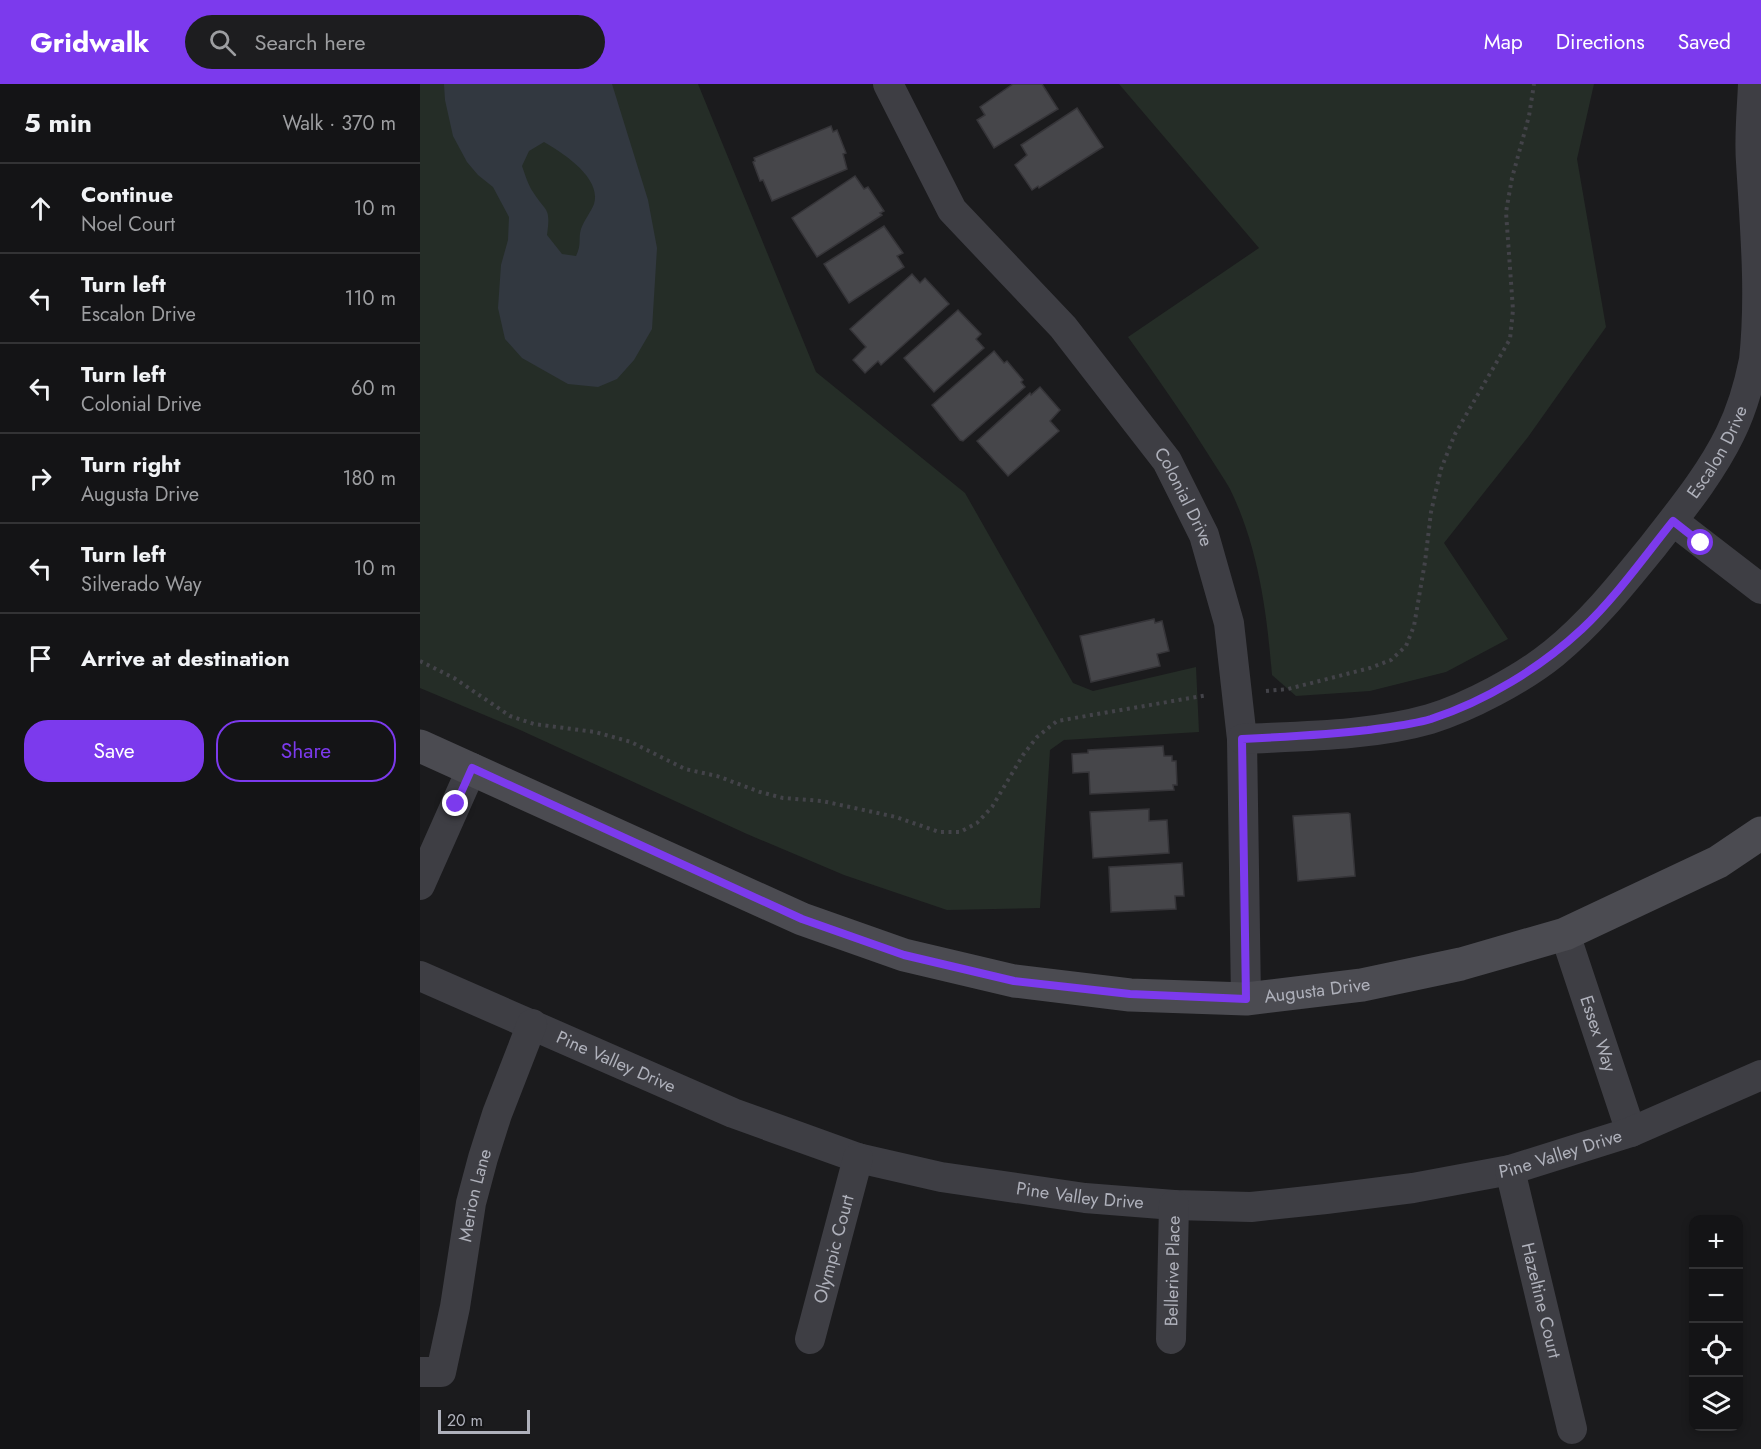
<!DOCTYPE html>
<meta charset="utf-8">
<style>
:root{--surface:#141416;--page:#1d1d1f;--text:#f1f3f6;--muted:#9d9ea1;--line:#333335;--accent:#7c3aed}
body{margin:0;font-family:Jost,sans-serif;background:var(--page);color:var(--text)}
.controls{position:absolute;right:18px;bottom:18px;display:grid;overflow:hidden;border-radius:12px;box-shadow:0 3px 9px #0003}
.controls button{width:54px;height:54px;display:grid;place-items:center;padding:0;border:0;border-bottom:2px solid var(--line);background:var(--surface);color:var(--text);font:30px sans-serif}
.scale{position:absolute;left:18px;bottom:15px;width:92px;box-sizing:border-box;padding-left:6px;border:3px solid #afb1bb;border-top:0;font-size:16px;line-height:21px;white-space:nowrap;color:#afb1bb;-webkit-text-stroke:4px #161618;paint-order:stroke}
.stop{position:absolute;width:18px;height:18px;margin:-14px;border:4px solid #7c3aed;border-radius:50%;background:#fff}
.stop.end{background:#7c3aed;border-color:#fff;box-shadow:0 2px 6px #0008}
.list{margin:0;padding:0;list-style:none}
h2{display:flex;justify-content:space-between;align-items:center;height:78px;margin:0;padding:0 24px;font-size:26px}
h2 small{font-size:20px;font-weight:400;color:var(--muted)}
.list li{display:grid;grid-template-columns:39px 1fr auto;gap:18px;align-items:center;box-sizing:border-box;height:90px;padding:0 24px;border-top:2px solid var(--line)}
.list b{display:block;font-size:22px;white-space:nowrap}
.list p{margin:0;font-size:20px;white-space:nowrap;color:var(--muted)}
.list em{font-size:20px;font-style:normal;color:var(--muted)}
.actions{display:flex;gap:12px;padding:18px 24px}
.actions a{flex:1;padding:14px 0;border:2px solid var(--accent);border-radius:24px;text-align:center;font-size:21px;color:var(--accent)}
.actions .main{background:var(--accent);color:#fff}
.icon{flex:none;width:33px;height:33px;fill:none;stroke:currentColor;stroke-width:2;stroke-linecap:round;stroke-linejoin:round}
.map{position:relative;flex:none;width:1341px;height:1365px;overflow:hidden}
header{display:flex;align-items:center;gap:36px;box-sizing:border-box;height:84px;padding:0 30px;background:var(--accent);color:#fff}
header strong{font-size:28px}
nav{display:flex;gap:33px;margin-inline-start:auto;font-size:21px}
.search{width:420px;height:54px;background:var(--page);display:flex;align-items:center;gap:15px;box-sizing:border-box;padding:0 21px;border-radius:33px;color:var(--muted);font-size:22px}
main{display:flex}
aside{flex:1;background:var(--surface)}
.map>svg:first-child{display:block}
.green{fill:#252d27}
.water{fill:#323840;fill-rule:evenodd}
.building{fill:#46464a;stroke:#363539;stroke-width:1.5}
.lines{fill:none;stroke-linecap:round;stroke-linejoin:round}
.path{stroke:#434349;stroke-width:4;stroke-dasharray:3 4.5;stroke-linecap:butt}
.street{stroke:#3e3e44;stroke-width:30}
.secondary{stroke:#4b4b51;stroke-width:33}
.route{stroke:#7c3aed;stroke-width:8}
.labels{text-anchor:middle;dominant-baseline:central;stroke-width:4.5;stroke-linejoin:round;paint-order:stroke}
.street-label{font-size:18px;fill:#afb1bb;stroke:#161618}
</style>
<header>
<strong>Gridwalk</strong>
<div class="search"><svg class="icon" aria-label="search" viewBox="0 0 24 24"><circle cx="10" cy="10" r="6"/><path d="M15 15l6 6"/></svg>Search here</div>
<nav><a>Map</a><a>Directions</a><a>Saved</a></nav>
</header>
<main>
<aside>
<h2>5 min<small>Walk · 370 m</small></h2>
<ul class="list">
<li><svg class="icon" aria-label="ahead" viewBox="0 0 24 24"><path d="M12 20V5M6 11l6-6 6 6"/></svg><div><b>Continue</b><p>Noel Court</p></div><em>10 m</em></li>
<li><svg class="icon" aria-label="left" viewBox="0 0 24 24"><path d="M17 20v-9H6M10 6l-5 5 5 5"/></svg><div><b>Turn left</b><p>Escalon Drive</p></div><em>110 m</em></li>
<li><svg class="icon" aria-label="left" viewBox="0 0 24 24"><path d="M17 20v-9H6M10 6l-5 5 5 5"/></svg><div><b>Turn left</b><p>Colonial Drive</p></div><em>60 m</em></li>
<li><svg class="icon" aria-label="right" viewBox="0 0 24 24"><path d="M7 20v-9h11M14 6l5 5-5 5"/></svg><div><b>Turn right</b><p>Augusta Drive</p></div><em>180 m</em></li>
<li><svg class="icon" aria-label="left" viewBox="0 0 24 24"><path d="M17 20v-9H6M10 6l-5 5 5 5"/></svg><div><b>Turn left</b><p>Silverado Way</p></div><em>10 m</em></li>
<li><svg class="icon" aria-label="arrive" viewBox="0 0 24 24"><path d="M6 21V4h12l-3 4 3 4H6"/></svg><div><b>Arrive at destination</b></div></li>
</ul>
<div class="actions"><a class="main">Save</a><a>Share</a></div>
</aside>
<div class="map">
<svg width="1341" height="1365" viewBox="0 0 1341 1365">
<rect width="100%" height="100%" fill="#1b1b1d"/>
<g class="green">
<polygon points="0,0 278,0 396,288 545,409 653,599 673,607 776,583 779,648 644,656 630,666 620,824 527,826 424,791 327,750 98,645 0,604"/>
<path d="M699,0H1174L1157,75L1186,243L1108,353L1024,459L1088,555L1026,588L950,607L876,612L852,591C847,528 838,462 810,405C803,393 795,381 788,370C763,330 736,292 708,253L839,164Z"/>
</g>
<path class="water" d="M24,0H192L228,116L237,164L232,245L214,276L197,295L178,303L148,300L102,274L85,255L78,224L81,181L88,156L89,133L73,103L58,91L47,78L33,52L25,16ZM124,58C143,69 182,94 174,120C171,128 164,136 161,145C158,155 162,160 156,172L142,170L127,151C131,122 126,129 113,108C108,101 105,90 102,82L109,67Z"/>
<g class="building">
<polygon points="593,0 622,0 638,25 574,64 557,36 565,31 560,23"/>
<polygon points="657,24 683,63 619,104 618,102 612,106 595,81 607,71 601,61"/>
<polygon points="411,42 413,48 417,46 426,69 423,70 427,85 352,117 343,96 340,97 333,78 335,77 334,74"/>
<polygon points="435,92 444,105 448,103 464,127 460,129 462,131 397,173 372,134"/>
<polygon points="464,142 483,169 477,172 484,183 429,219 404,180"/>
<polygon points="492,190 500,199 505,194 529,220 461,281 458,277 445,289 433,276 446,263 430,245"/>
<polygon points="538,226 561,250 556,255 564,264 514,308 484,274"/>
<polygon points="574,267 584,279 587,277 603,296 601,298 605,303 543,357 540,356 512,321"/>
<polygon points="620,303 640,326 630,337 639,347 588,392 557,357 610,309 611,311"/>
<polygon points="734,535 735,539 742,537 749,567 737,570 740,582 671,598 660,552"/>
<polygon points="743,662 744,672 752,672 752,677 756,677 757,701 753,701 754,706 670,710 669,688 653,689 652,670 668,669 668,666"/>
<polygon points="729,725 729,737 747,736 749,769 673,774 670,728"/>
<polygon points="928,729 930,730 935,792 878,797 873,732"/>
<polygon points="762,779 764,812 755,812 756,825 691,828 689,783"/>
</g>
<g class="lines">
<g class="path">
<polyline points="0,577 34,594 90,632 114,640 175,648 211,658 265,685 297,692 340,708 363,714 402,717 476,733 519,748 540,748 557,739 572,723 603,671 617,653 637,637 788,611"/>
<polyline points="846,607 868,605 950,584 971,576 986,562 994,542 1005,478 1011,428 1021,385 1035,350 1090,255 1093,226 1086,128 1092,94 1109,32 1114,0"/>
</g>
<g class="street">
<path id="s1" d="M468,0L532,126L643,243L747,377L784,451L809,539L822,655L826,915"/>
<polyline points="1253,437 1341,505"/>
<path id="s2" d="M822,655C883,652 951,652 1010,635C1049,623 1102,595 1134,569C1172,538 1202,500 1233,462C1260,427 1290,391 1310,350C1321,328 1329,301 1334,276C1341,211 1335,144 1331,78C1329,52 1332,26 1333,0"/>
<polyline points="0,801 52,684"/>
<path id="s3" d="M1145,850L1211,1048"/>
<path id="s4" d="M0,892L313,1029L438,1074L521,1093L665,1114L754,1121L831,1123L906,1115L993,1104L1090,1086L1211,1048L1341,991"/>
<path id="s5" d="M1090,1086L1152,1345"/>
<path id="s6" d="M390,1255L438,1074"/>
<path id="s7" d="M751,1255L754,1121"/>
<path id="s8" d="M0,1288H21L35,1223L51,1119L63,1074L77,1030L112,940"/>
</g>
<path class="secondary" id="s9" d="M0,662L382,835L484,871L594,897L710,911L826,915L942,901L1041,880L1145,850L1298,778L1341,749"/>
</g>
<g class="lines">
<path class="route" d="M36,720L52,684L382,835L484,871L594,897L710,910L826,915L822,655C864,653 906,651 948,646C969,643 991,641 1011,635C1066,617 1120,584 1162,545C1196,513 1224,473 1253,437L1281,459"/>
</g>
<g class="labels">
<g class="street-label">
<text stroke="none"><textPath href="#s2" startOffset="591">Escalon Drive</textPath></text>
<text stroke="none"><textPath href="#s1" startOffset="512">Colonial Drive</textPath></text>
<text stroke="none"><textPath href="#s9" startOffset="945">Augusta Drive</textPath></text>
<text stroke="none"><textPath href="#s3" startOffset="105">Essex Way</textPath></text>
<text stroke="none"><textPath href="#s4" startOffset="214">Pine Valley Drive</textPath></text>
<text stroke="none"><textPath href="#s4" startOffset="1186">Pine Valley Drive</textPath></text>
<text stroke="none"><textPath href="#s8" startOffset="201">Merion Lane</textPath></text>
<text stroke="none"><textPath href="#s4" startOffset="700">Pine Valley Drive</textPath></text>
<text stroke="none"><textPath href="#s6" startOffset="93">Olympic Court</textPath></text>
<text stroke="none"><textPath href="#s7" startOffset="68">Bellerive Place</textPath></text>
<text stroke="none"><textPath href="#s5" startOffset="134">Hazeltine Court</textPath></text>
</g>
</g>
</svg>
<div class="controls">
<button>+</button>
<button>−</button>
<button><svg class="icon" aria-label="locate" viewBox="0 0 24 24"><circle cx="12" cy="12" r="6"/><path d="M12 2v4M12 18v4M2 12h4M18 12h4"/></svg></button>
<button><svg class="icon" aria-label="layers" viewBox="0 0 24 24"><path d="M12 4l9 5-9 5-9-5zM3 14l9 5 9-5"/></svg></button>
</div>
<div class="scale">20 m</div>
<div class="stop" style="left:1281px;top:459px"></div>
<div class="stop end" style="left:36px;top:720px"></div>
</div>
</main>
